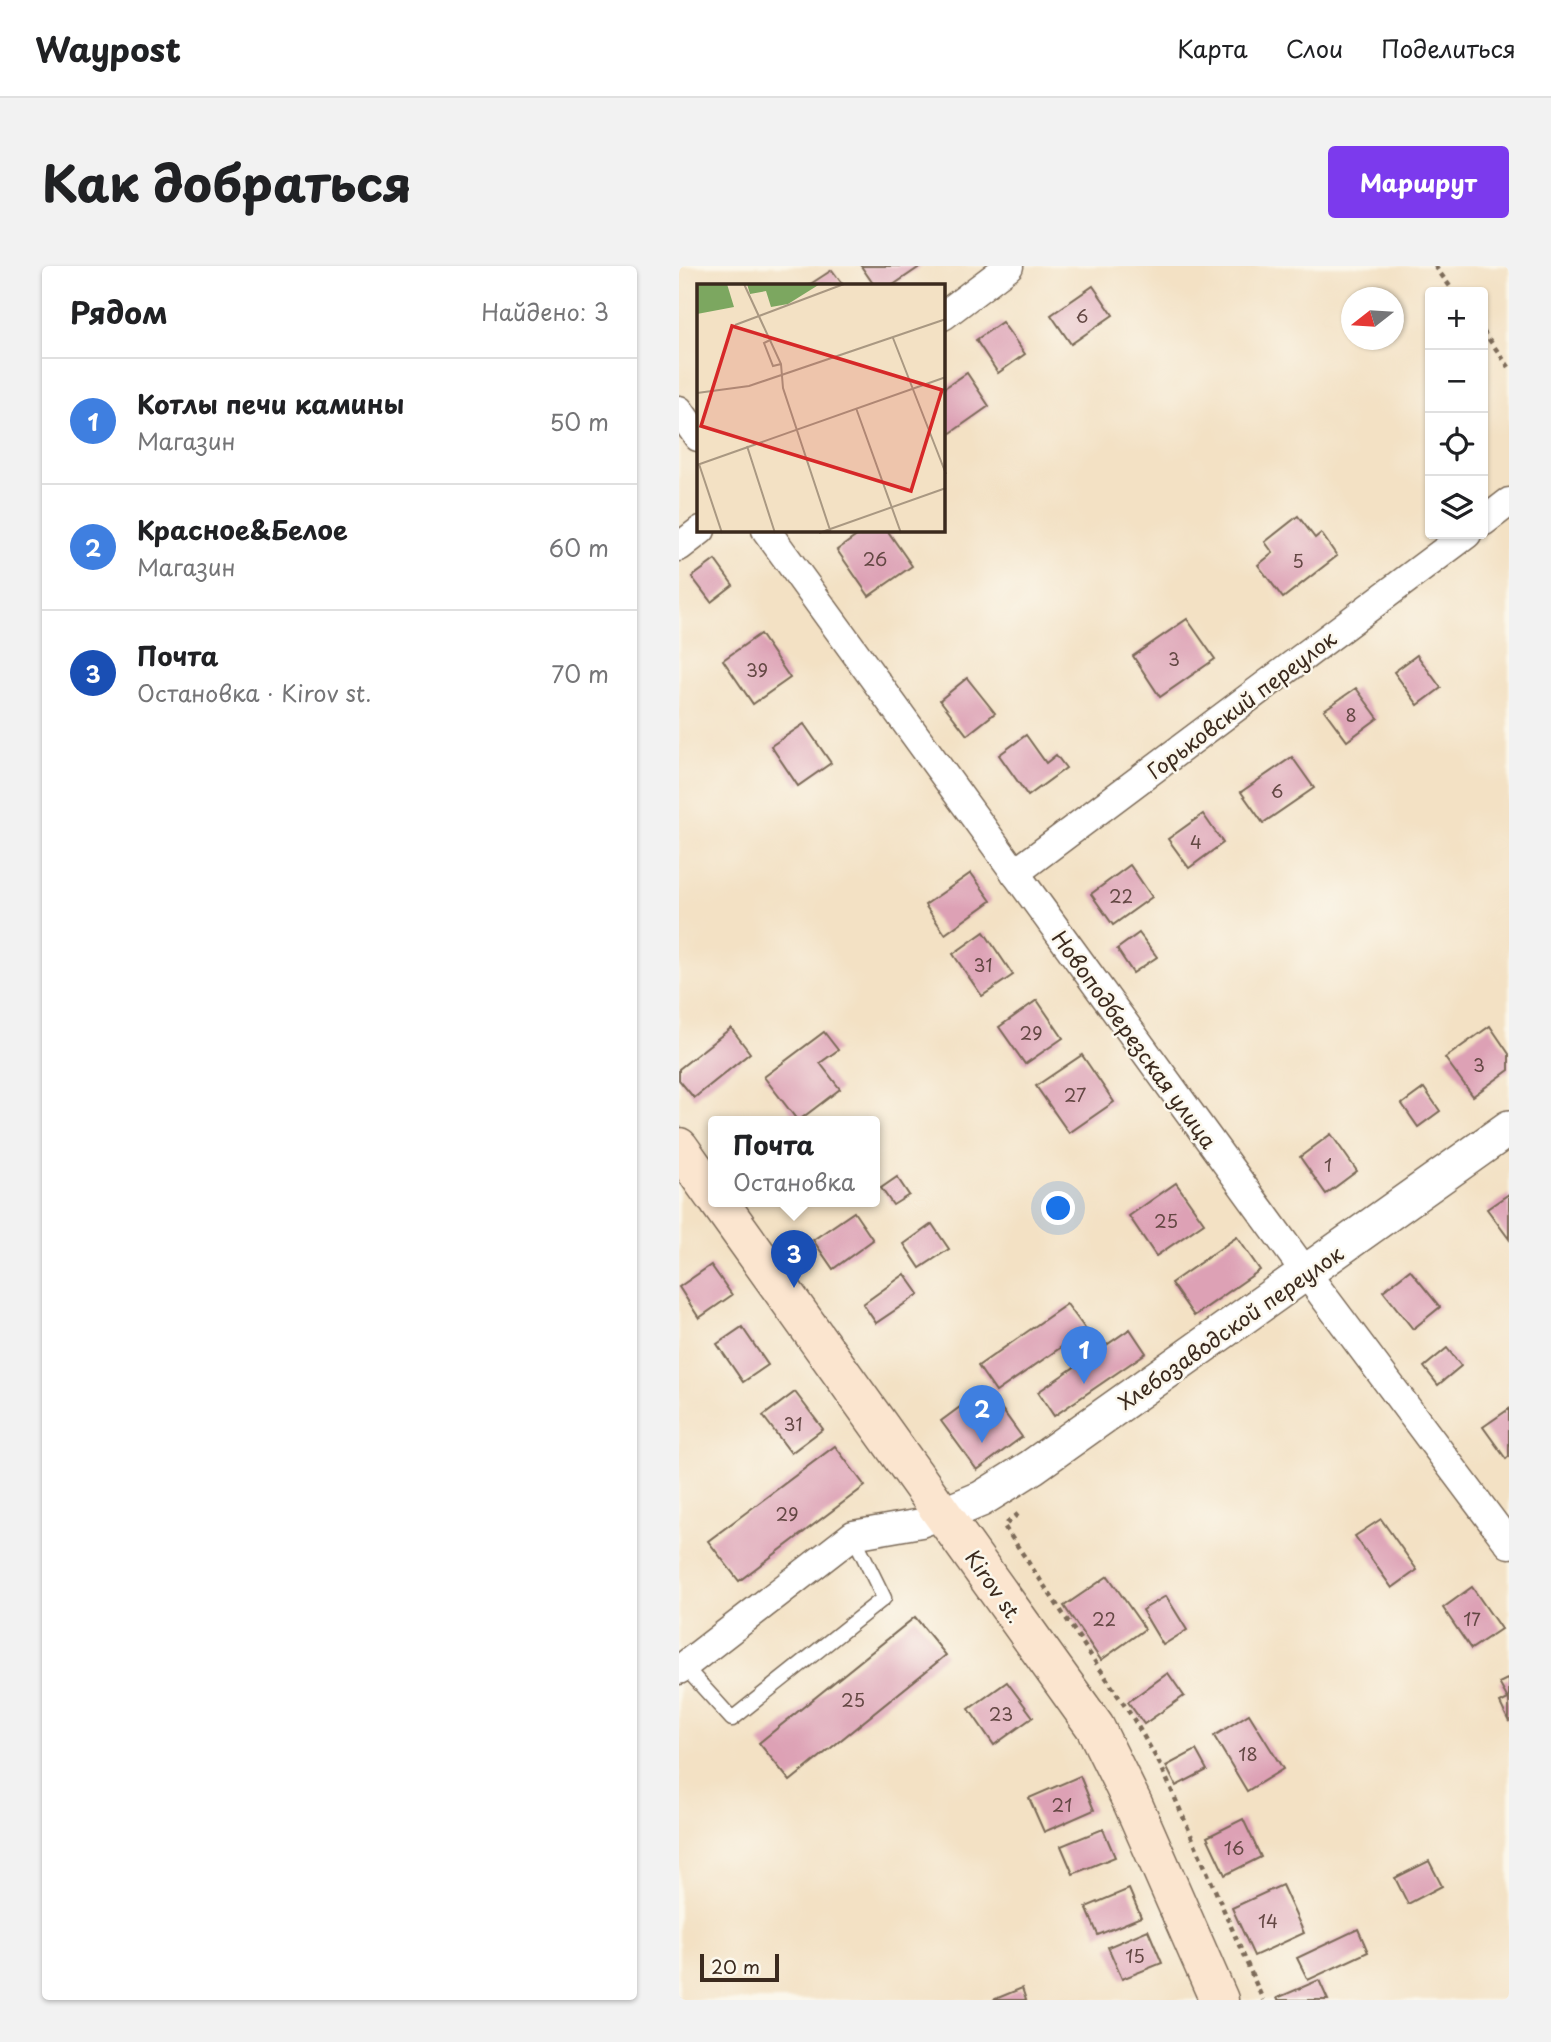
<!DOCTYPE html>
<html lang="ru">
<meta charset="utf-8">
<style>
:root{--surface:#fff;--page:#f2f2f2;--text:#202124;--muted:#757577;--line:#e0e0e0;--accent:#7c3aed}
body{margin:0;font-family:"Playpen Sans",sans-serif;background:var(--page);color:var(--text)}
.controls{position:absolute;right:21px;top:21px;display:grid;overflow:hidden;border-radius:7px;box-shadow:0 2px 5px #0004}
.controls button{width:63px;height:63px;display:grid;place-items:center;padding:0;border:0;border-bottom:2px solid var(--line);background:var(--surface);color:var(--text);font:35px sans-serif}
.compass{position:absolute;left:662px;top:21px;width:63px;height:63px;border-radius:50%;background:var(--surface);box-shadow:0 2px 5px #0004;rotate:253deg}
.scale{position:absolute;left:21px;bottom:18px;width:79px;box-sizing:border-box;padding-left:7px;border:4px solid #3b2a1e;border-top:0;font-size:19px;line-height:24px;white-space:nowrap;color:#3b2a1e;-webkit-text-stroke:5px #fbf7ec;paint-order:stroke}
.you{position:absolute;left:380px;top:943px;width:24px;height:24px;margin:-18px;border:5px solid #fff;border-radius:50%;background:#1a73e8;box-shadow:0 0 0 10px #1a73e833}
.badge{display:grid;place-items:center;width:46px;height:46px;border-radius:50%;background:var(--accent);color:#fff;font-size:23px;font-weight:700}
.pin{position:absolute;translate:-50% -58px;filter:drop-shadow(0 2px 4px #0008)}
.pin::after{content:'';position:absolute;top:37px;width:24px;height:21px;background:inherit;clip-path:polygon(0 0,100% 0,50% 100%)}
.popup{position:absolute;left:29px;top:850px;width:172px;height:91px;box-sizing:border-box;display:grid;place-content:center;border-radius:7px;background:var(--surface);filter:drop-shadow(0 2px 5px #0005);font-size:23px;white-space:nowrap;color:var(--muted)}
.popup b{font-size:26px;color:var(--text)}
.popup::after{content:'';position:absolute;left:50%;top:100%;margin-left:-14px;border:14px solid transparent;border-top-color:var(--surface)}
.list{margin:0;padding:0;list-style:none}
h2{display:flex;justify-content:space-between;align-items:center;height:91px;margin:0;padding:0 28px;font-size:30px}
h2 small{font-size:23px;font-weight:400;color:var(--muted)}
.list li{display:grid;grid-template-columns:46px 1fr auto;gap:21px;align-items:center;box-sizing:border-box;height:126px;padding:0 28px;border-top:2px solid var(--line)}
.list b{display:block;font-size:26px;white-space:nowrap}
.list p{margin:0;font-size:23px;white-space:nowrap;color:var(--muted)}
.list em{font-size:23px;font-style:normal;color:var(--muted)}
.icon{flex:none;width:38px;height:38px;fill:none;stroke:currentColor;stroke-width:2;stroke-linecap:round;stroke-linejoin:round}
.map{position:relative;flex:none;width:830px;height:1734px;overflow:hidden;border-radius:7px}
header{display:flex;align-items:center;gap:42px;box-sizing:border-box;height:98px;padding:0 35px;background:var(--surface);border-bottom:2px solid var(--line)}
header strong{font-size:33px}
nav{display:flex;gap:38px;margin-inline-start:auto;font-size:24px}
.intro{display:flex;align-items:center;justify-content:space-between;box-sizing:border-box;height:168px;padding:0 42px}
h1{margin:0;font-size:49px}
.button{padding:18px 32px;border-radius:7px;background:var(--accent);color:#fff;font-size:24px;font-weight:700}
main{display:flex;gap:42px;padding:0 42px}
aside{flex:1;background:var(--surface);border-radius:7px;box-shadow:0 2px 5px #0004}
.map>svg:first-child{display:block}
.building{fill:#dda1b5}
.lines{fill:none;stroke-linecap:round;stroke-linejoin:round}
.service-casing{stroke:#7b6a58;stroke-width:17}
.minor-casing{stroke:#7b6a58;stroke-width:31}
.tertiary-casing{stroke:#7b6a58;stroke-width:38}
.secondary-casing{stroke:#7b6a58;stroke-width:41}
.path{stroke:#7b6a58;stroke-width:4.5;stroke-dasharray:5 5;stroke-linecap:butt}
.service{stroke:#fff;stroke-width:14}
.minor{stroke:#fff;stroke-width:28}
.tertiary{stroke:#fff;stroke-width:35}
.secondary{stroke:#fbe5cf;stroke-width:38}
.labels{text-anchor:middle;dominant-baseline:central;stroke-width:5;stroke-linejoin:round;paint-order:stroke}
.number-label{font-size:18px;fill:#644844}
.street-label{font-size:21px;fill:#3b2a1e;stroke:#fbf7ec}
.inset-road{fill:none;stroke:#a99882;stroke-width:2}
.view{fill:#d62828;fill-opacity:0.15;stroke:#d62828;stroke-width:3.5}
.inset-edge{fill:none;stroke:#3b2a1e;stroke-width:3.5}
</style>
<header>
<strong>Waypost</strong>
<nav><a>Карта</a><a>Слои</a><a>Поделиться</a></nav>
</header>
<div class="intro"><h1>Как добраться</h1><a class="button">Маршрут</a></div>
<main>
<aside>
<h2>Рядом<small>Найдено: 3</small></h2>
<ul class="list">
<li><span class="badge" style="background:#3f7fe0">1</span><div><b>Котлы печи камины</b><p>Магазин</p></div><em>50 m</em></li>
<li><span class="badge" style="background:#3f7fe0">2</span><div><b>Красное&amp;Белое</b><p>Магазин</p></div><em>60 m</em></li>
<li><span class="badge" style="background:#1a4fb4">3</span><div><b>Почта</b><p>Остановка · Kirov st.</p></div><em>70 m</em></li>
</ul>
</aside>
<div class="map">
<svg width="830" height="1734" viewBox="0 0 830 1734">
<rect width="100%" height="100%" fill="#fbf7ec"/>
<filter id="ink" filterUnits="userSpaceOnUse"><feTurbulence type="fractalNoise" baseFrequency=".0143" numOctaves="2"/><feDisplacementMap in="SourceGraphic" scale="14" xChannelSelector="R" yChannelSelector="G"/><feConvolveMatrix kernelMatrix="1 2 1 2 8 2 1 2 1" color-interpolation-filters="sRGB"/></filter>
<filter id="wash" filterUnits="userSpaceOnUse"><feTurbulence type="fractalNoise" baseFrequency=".00686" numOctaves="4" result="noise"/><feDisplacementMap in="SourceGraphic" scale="28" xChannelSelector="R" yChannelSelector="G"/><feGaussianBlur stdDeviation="1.57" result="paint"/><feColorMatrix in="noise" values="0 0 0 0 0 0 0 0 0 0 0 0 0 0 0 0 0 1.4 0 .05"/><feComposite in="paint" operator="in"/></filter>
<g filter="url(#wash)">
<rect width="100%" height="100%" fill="#f3e1c4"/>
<g id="blocks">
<g class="building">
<polygon points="182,0 242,0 214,19 195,19"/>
<polygon points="153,4 164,19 130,19"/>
<polygon points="414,20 434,49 392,78 372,49"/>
<polygon points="323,56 346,88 319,107 297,74"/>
<polygon points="288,107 310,140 266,171 264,123"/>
<polygon points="619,250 636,272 642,267 658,290 604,332 579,299 594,287 586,276"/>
<polygon points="186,264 208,264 233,300 190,330 158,284"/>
<polygon points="36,294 54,319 32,336 13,311"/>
<polygon points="508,353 536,393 481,431 454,390"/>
<polygon points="81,368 111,412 74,438 44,394"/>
<polygon points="738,389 762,422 739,439 715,406"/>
<polygon points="288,412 316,447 288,469 261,434"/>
<polygon points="677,422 699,452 668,475 645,444"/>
<polygon points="125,458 152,497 119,520 92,480"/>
<polygon points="347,469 367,497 377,489 387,502 349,530 320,489"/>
<polygon points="613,491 635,522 584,557 562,526"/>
<polygon points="524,548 544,577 510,602 489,573"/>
<polygon points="451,599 473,631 434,659 412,628"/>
<polygon points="292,607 312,635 266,668 246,639"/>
<polygon points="305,666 334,709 303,730 274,688"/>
<polygon points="460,667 478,691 454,707 438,683"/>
<polygon points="358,734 384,772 346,798 320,761"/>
<polygon points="811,760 830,788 830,804 794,830 766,792"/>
<polygon points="52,762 71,787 15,832 0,814 0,803"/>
<polygon points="145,766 159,784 141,797 161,823 119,855 85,811"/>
<polygon points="403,789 435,836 390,867 357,820"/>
<polygon points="745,822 761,845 739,861 723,838"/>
<polygon points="652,868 678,905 647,928 621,891"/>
<polygon points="218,911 230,929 214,939 202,922"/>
<polygon points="497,917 525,957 477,990 450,950"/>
<polygon points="830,928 830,973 808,943"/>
<polygon points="175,946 194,974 154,1003 134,974"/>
<polygon points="253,958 270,983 241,1002 225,978"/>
<polygon points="558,971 581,1004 515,1050 492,1017"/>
<polygon points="32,999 53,1029 20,1052 0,1021"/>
<polygon points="731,1004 761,1041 734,1063 704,1025"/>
<polygon points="226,1008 240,1028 197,1057 184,1038"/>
<polygon points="388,1038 407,1064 317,1126 299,1100"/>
<polygon points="63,1061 89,1099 64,1116 38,1078"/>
<polygon points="451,1063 467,1087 375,1150 359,1126"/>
<polygon points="768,1082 782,1100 759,1119 745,1101"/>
<polygon points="116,1126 144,1163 112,1187 84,1150"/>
<polygon points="281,1141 296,1161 322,1142 343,1171 298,1204 262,1155"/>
<polygon points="830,1143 830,1190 827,1193 804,1161"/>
<polygon points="156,1180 186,1220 60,1315 29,1275"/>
<polygon points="702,1253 738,1304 713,1322 676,1270"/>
<polygon points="429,1310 466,1363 422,1394 385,1340"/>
<polygon points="793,1321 822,1363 792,1383 764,1342"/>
<polygon points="487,1330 508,1364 484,1379 463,1344"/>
<polygon points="236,1351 267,1389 111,1515 80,1477"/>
<polygon points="489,1407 505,1430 465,1458 449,1436"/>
<polygon points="830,1412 830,1456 821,1437 829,1433 820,1417"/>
<polygon points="328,1416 354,1451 315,1479 290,1443"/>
<polygon points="570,1448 604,1503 568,1525 535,1470"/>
<polygon points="517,1484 528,1504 497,1520 487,1500"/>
<polygon points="401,1510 415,1544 365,1566 350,1532"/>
<polygon points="564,1553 582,1591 546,1609 528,1571"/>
<polygon points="424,1563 436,1591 394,1608 382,1580"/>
<polygon points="750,1595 763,1620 729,1638 716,1612"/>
<polygon points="603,1619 625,1667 575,1690 553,1642"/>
<polygon points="450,1623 462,1651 419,1669 407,1641"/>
<polygon points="679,1663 689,1686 629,1714 618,1692"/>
<polygon points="469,1664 483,1697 443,1713 429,1681"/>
<polygon points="640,1714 649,1734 599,1734 598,1732"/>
<polygon points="343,1722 347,1734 314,1734"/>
</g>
</g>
</g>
<g filter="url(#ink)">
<use href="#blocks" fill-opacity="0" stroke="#7b6a58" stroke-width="2"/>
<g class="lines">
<g class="service-casing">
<polyline id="service" points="5,1400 53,1453 205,1332 174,1269"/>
</g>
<g class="minor-casing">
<g id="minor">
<polyline points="264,50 330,0"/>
<polyline points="0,144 19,171"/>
<polyline points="804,256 830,236"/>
<polyline points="87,264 627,1007 830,1278"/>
<polyline points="0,281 22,264"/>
<polyline points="336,607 788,268"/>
<polyline points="0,1404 174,1269 242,1257 266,1248"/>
</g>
</g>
<g class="tertiary-casing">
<polyline id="tertiary" points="266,1248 302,1233 353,1201 830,862"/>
</g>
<g class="secondary-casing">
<g id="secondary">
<polyline points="0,881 34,929"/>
<polyline points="40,936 416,1461 454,1538 540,1734"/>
</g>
</g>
<g class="path">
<polyline points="756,0 775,26"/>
<polyline points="804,65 830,101"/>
<polyline points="339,1248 325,1260 454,1452 482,1500 584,1734"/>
<polyline points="0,1733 1,1734"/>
</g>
<use href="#service" class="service"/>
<use href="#minor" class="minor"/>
<use href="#tertiary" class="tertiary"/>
<use href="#secondary" class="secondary"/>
</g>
</g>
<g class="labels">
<g class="number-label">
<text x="403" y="49">6</text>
<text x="196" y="292">26</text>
<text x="619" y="294">5</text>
<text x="495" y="392">3</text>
<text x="78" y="403">39</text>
<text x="672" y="448">8</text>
<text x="598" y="524">6</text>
<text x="517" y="575">4</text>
<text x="442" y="629">22</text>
<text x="304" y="698">31</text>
<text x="352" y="766">29</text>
<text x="800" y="798">3</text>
<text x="396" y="828">27</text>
<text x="649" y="898">1</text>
<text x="487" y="954">25</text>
<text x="114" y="1157">31</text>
<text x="108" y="1247">29</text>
<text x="425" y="1352">22</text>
<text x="793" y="1352">17</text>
<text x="174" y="1433">25</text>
<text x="322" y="1447">23</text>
<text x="569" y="1487">18</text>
<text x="383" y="1538">21</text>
<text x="555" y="1581">16</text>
<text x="589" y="1654">14</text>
<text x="456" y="1689">15</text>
</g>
<g class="street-label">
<text transform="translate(562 438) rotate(-37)">Горьковский переулок</text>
<text transform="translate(456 773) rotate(54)">Новоподберезская улица</text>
<text transform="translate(551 1061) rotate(-35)">Хлебозаводской переулок</text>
<text transform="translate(316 1320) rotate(55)">Kirov st.</text>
</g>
</g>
<g transform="translate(18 18)">
<rect width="248" height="248" fill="#f3e1c4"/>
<path d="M0,0H30L37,23L0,30ZM50,0H123L91,20L74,23L69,7L53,10Z" fill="#7ca760"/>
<path class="inset-road" d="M47,0L84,80L86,104L134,249M38,41L147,0M196,54L249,190M75,55L67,59L76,82L84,80M0,109L52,102L249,35M159,124L204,249M50,162L78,249M2,180L25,249M0,181L249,93M122,249L249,204"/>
<path class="view" d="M35,42L245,106L214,207L4,142Z"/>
<rect width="248" height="248" class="inset-edge"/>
</g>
</svg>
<div class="controls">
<button>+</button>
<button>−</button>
<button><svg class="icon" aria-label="locate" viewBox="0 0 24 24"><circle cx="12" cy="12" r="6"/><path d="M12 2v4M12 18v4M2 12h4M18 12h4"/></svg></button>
<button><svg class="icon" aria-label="layers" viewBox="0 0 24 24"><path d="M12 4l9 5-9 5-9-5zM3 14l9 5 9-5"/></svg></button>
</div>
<svg class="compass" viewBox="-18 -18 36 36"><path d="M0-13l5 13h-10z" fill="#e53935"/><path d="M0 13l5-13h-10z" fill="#757577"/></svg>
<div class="scale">20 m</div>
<div class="you"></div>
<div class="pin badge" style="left:405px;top:1118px;background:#3f7fe0">1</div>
<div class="pin badge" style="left:303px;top:1177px;background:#3f7fe0">2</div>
<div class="pin badge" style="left:115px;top:1022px;background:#1a4fb4">3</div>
<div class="popup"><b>Почта</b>Остановка</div>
</div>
</main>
